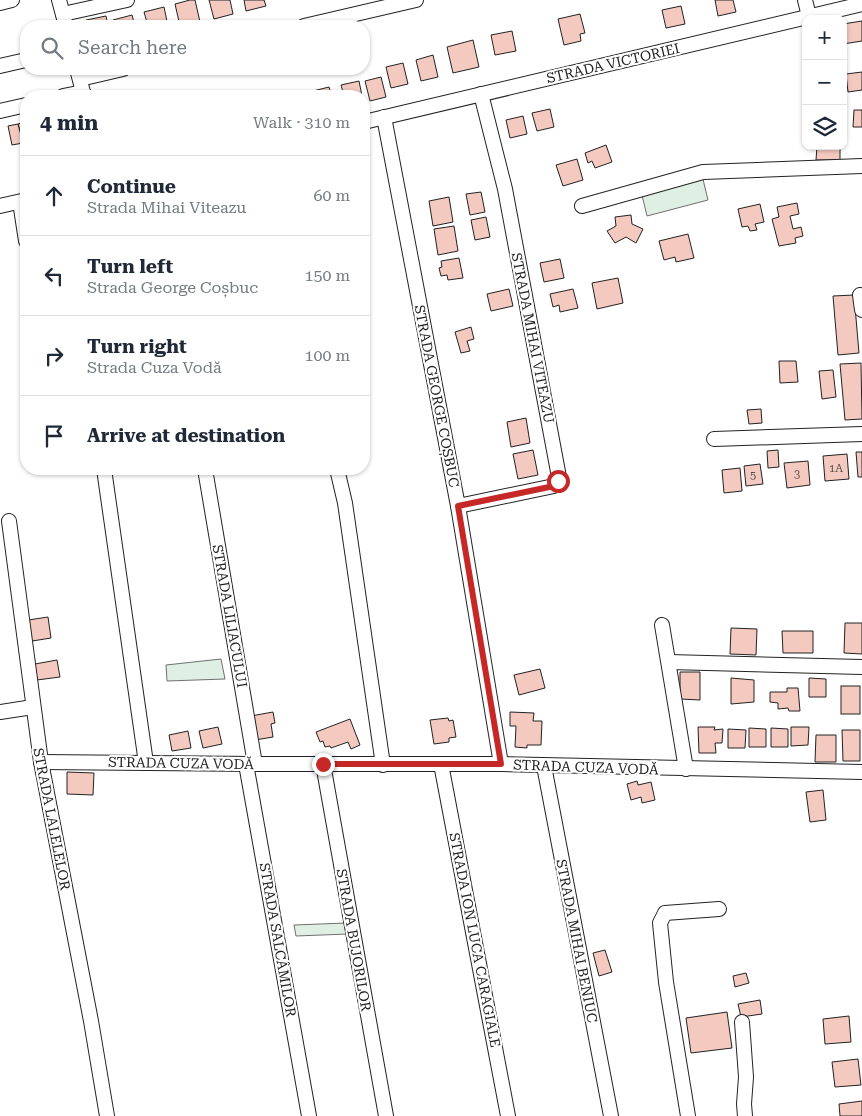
<!DOCTYPE html>
<meta charset="utf-8">
<style>
:root{--surface:#fff;--page:#f6f6f7;--text:#1f2937;--muted:#747a83;--line:#e0e1e3}
body{margin:0;font-family:"Roboto Serif",serif;background:var(--page);color:var(--text)}
.controls{position:absolute;right:15px;top:15px;display:grid;overflow:hidden;border-radius:10px;box-shadow:0 1px 4px #0004}
.controls button{width:45px;height:45px;display:grid;place-items:center;padding:0;border:0;border-bottom:1px solid var(--line);background:var(--surface);color:var(--text);font:25px sans-serif}
.stop{position:absolute;width:15px;height:15px;margin:-11px;border:4px solid #c62828;border-radius:50%;background:#fff}
.stop.end{background:#c62828;border-color:#fff;box-shadow:0 1px 5px #0008}
.list{margin:0;padding:0;list-style:none}
h2{display:flex;justify-content:space-between;align-items:center;height:65px;margin:0;padding:0 20px;font-size:21px}
h2 small{font-size:16px;font-weight:400;color:var(--muted)}
.list li{display:grid;grid-template-columns:32px 1fr auto;gap:15px;align-items:center;box-sizing:border-box;height:80px;padding:0 20px;border-top:1px solid var(--line)}
.list b{display:block;font-size:19px;white-space:nowrap}
.list p{margin:0;font-size:16px;white-space:nowrap;color:var(--muted)}
.list em{font-size:16px;font-style:normal;color:var(--muted)}
.icon{flex:none;width:28px;height:28px;fill:none;stroke:currentColor;stroke-width:2;stroke-linecap:round;stroke-linejoin:round}
.map{position:relative;flex:none;width:862px;height:1116px;overflow:hidden}
.search{position:absolute;background:var(--surface);box-shadow:0 1px 4px #0004;left:20px;top:20px;width:350px;height:55px;display:flex;align-items:center;gap:12px;box-sizing:border-box;padding:0 18px;border-radius:20px;color:var(--muted);font-size:19px}
.panel{position:absolute;background:var(--surface);box-shadow:0 1px 4px #0004;left:20px;top:90px;width:350px;height:385px;border-radius:20px}
.map>svg:first-child{display:block}
.green{fill:#e0efe3;stroke:#6f6f6f}
.building{fill:#f3c9c0;stroke:#222}
.lines{fill:none;stroke-linecap:round;stroke-linejoin:round}
.minor-casing{stroke:#222;stroke-width:16}
.minor{stroke:#fff;stroke-width:14}
.route{stroke:#c62828;stroke-width:6}
.labels{text-anchor:middle;dominant-baseline:central;stroke-width:4;stroke-linejoin:round;paint-order:stroke}
.number-label{font-size:11px;fill:#564c4a}
.street-label{font-size:14px;fill:#222;stroke:#fff}
</style>
<div class="map">
<svg width="862" height="1116" viewBox="0 0 862 1116">
<rect width="100%" height="100%" fill="#fff"/>
<g class="green">
<polygon points="701,171 708,200 647,216 640,187"/>
<polygon points="221,659 225,679 167,681 166,665"/>
<polygon points="346,923 348,934 296,936 294,925"/>
</g>
<g class="building">
<polygon points="190,0 195,0 200,22 180,26 175,4"/>
<polygon points="209,0 230,0 233,14 214,19"/>
<polygon points="244,0 264,0 266,6 246,11"/>
<polygon points="715,0 733,0 736,12 718,16"/>
<polygon points="681,6 685,24 666,28 662,10"/>
<polygon points="164,7 168,26 148,26 144,12"/>
<polygon points="580,14 585,33 580,34 581,41 564,45 558,19"/>
<polygon points="132,15 135,26 114,26 113,20"/>
<polygon points="106,16 108,26 88,26 86,20"/>
<polygon points="862,21 862,41 843,44 843,24"/>
<polygon points="512,31 516,51 495,55 491,35"/>
<polygon points="473,40 479,67 453,73 447,47"/>
<polygon points="433,55 438,77 421,81 416,60"/>
<polygon points="403,63 408,84 391,88 386,67"/>
<polygon points="862,72 862,90 848,92 846,74"/>
<polygon points="381,77 386,97 370,101 365,81"/>
<polygon points="359,81 362,96 344,96 341,85"/>
<polygon points="329,87 332,96 314,96 313,91"/>
<polygon points="550,109 554,127 537,131 532,113"/>
<polygon points="854,110 862,110 862,127 853,127"/>
<polygon points="523,116 527,134 510,138 506,120"/>
<polygon points="26,122 26,142 23,143 18,124"/>
<polygon points="18,124 23,143 12,145 8,126"/>
<polygon points="606,145 612,162 595,168 592,161 588,163 585,153"/>
<polygon points="817,146 840,146 840,160 816,160"/>
<polygon points="577,159 583,180 563,186 556,165"/>
<polygon points="481,192 485,212 470,215 466,194"/>
<polygon points="449,197 453,222 433,226 429,201"/>
<polygon points="797,203 799,214 790,216 793,229 801,227 803,236 795,238 796,243 779,246 772,219 779,217 777,207"/>
<polygon points="760,204 764,222 755,224 757,230 750,231 748,226 742,227 738,209"/>
<polygon points="631,215 632,224 643,229 636,243 626,237 615,243 607,231 616,226 615,217"/>
<polygon points="486,217 490,237 475,240 471,220"/>
<polygon points="454,226 458,251 438,255 434,229"/>
<polygon points="688,234 694,258 676,262 675,257 664,260 659,241"/>
<polygon points="459,258 463,278 448,280 447,275 441,276 439,268 442,267 441,261"/>
<polygon points="560,259 564,278 544,282 540,263"/>
<polygon points="618,278 623,303 597,309 592,283"/>
<polygon points="509,289 513,306 491,311 487,294"/>
<polygon points="573,289 578,308 560,312 559,305 553,307 550,294"/>
<polygon points="854,295 859,353 838,355 833,296"/>
<polygon points="471,327 474,339 467,341 470,351 461,353 455,332"/>
<polygon points="779,361 796,361 798,382 780,383"/>
<polygon points="861,363 862,419 845,420 840,364"/>
<polygon points="833,370 836,397 822,399 819,371"/>
<polygon points="761,409 762,423 749,424 747,410"/>
<polygon points="526,418 530,443 511,447 507,422"/>
<polygon points="533,450 538,475 518,479 513,454"/>
<polygon points="778,450 779,467 768,468 767,451"/>
<polygon points="856,452 862,452 862,477 858,477"/>
<polygon points="847,454 849,479 825,481 823,456"/>
<polygon points="808,461 810,485 787,488 784,463"/>
<polygon points="760,464 763,484 746,486 744,466"/>
<polygon points="740,468 742,491 724,493 722,470"/>
<polygon points="48,617 51,638 26,642 22,621"/>
<polygon points="845,623 862,623 862,654 844,653"/>
<polygon points="731,628 757,629 756,655 730,654"/>
<polygon points="782,631 813,631 813,653 783,653"/>
<polygon points="57,660 60,677 37,680 35,664"/>
<polygon points="540,669 545,688 519,695 514,675"/>
<polygon points="680,672 700,672 700,700 680,699"/>
<polygon points="731,678 754,680 754,702 731,704"/>
<polygon points="809,678 826,679 826,697 809,697"/>
<rect x="841" y="686" width="19" height="28"/>
<polygon points="787,688 798,688 800,711 789,711 788,708 778,709 778,703 770,702 770,692 787,692"/>
<polygon points="273,712 275,723 271,724 273,737 255,740 251,716"/>
<polygon points="510,712 534,713 533,721 542,721 541,745 527,745 527,748 515,747 516,726 510,726"/>
<polygon points="448,718 449,721 453,720 456,737 449,738 449,742 434,744 430,720"/>
<polygon points="350,719 360,745 351,749 348,742 331,748 330,746 325,747 323,741 320,742 316,732"/>
<polygon points="218,727 222,744 203,748 199,731"/>
<polygon points="698,727 715,727 714,730 723,729 722,743 715,743 716,753 699,753"/>
<polygon points="791,727 809,727 808,745 791,746"/>
<polygon points="749,728 766,729 766,747 749,747"/>
<polygon points="771,728 788,729 788,747 771,747"/>
<polygon points="728,729 746,730 745,748 728,748"/>
<polygon points="842,730 860,730 860,761 843,761"/>
<polygon points="188,731 191,748 172,751 169,735"/>
<polygon points="816,735 836,735 836,762 815,762"/>
<polygon points="67,772 94,773 93,795 67,794"/>
<polygon points="637,781 638,785 651,782 655,800 642,803 641,797 631,800 627,784"/>
<polygon points="823,790 826,820 810,822 806,792"/>
<polygon points="605,950 612,972 599,976 593,953"/>
<polygon points="746,973 749,983 735,987 733,976"/>
<polygon points="760,1000 762,1014 741,1017 738,1004"/>
<polygon points="727,1012 732,1048 691,1053 686,1018"/>
<polygon points="849,1016 851,1042 825,1044 823,1019"/>
<polygon points="858,1059 861,1085 835,1087 832,1062"/>
<polygon points="862,1101 862,1116 840,1116 839,1104"/>
</g>
<g class="lines">
<g class="minor-casing">
<g id="minor">
<polyline points="59,0 66,26"/>
<polyline points="805,0 809,16"/>
<polyline points="0,3 12,0"/>
<polyline points="63,14 127,0"/>
<polyline points="304,26 416,0"/>
<polyline points="0,66 26,60"/>
<polyline points="77,69 84,96"/>
<polyline points="80,79 123,69"/>
<polyline points="63,96 83,92"/>
<polyline points="0,111 26,105"/>
<polyline points="384,117 458,506 501,764"/>
<polyline points="364,122 862,4"/>
<polyline points="20,202 26,241"/>
<polyline points="0,206 26,200"/>
<polyline points="582,206 703,172 862,166"/>
<polyline points="860,295 862,310"/>
<polyline points="714,439 862,434"/>
<polyline points="104,469 146,763"/>
<polyline points="205,469 255,764"/>
<polyline points="337,469 345,503 383,765"/>
<polyline points="458,506 554,486 558,481 559,477 505,189 481,94"/>
<polyline points="9,521 41,762 91,1021 107,1116"/>
<polyline points="662,625 686,769"/>
<polyline points="669,662 862,667"/>
<polyline points="0,712 33,707"/>
<polyline points="41,762 255,764 501,764 862,772"/>
<polyline points="246,764 309,1116"/>
<polyline points="323,764 386,1116"/>
<polyline points="441,764 508,1116"/>
<polyline points="544,766 611,1116"/>
<polyline points="742,1022 746,1077 744,1104 745,1116"/>
<polyline points="688,1116 666,982 660,923 665,913 719,909"/>
</g>
</g>
<use href="#minor" class="minor"/>
</g>
<g class="lines">
<polyline class="route" points="323,764 501,764 458,506 554,486 558,481"/>
</g>
<g class="labels">
<g class="number-label">
<text x="836" y="468">1A</text>
<text x="797" y="474">3</text>
<text x="753" y="475">5</text>
</g>
<g class="street-label">
<text transform="translate(613 63) rotate(-13)">STRADA VICTORIEI</text>
<text transform="translate(533 338) rotate(79)">STRADA MIHAI VITEAZU</text>
<text transform="translate(437 396) rotate(79)">STRADA GEORGE COȘBUC</text>
<text transform="translate(230 616) rotate(80)">STRADA LILIACULUI</text>
<text transform="translate(181 763) rotate(1)">STRADA CUZA VODĂ</text>
<text transform="translate(586 767) rotate(2)">STRADA CUZA VODĂ</text>
<text transform="translate(52 819) rotate(79)">STRADA LALELELOR</text>
<text transform="translate(278 940) rotate(80)">STRADA SALCÂMILOR</text>
<text transform="translate(354 940) rotate(80)">STRADA BUJORILOR</text>
<text transform="translate(475 940) rotate(79)">STRADA ION LUCA CARAGIALE</text>
<text transform="translate(577 941) rotate(79)">STRADA MIHAI BENIUC</text>
</g>
</g>
</svg>
<div class="controls">
<button>+</button>
<button>−</button>
<button><svg class="icon" aria-label="layers" viewBox="0 0 24 24"><path d="M12 4l9 5-9 5-9-5zM3 14l9 5 9-5"/></svg></button>
</div>
<div class="stop" style="left:558px;top:481px"></div>
<div class="stop end" style="left:323px;top:764px"></div>
<div class="search"><svg class="icon" aria-label="search" viewBox="0 0 24 24"><circle cx="10" cy="10" r="6"/><path d="M15 15l6 6"/></svg>Search here</div>
<section class="panel">
<h2>4 min<small>Walk · 310 m</small></h2>
<ul class="list">
<li><svg class="icon" aria-label="ahead" viewBox="0 0 24 24"><path d="M12 20V5M6 11l6-6 6 6"/></svg><div><b>Continue</b><p>Strada Mihai Viteazu</p></div><em>60 m</em></li>
<li><svg class="icon" aria-label="left" viewBox="0 0 24 24"><path d="M17 20v-9H6M10 6l-5 5 5 5"/></svg><div><b>Turn left</b><p>Strada George Coșbuc</p></div><em>150 m</em></li>
<li><svg class="icon" aria-label="right" viewBox="0 0 24 24"><path d="M7 20v-9h11M14 6l5 5-5 5"/></svg><div><b>Turn right</b><p>Strada Cuza Vodă</p></div><em>100 m</em></li>
<li><svg class="icon" aria-label="arrive" viewBox="0 0 24 24"><path d="M6 21V4h12l-3 4 3 4H6"/></svg><div><b>Arrive at destination</b></div></li>
</ul>
</section>
</div>
